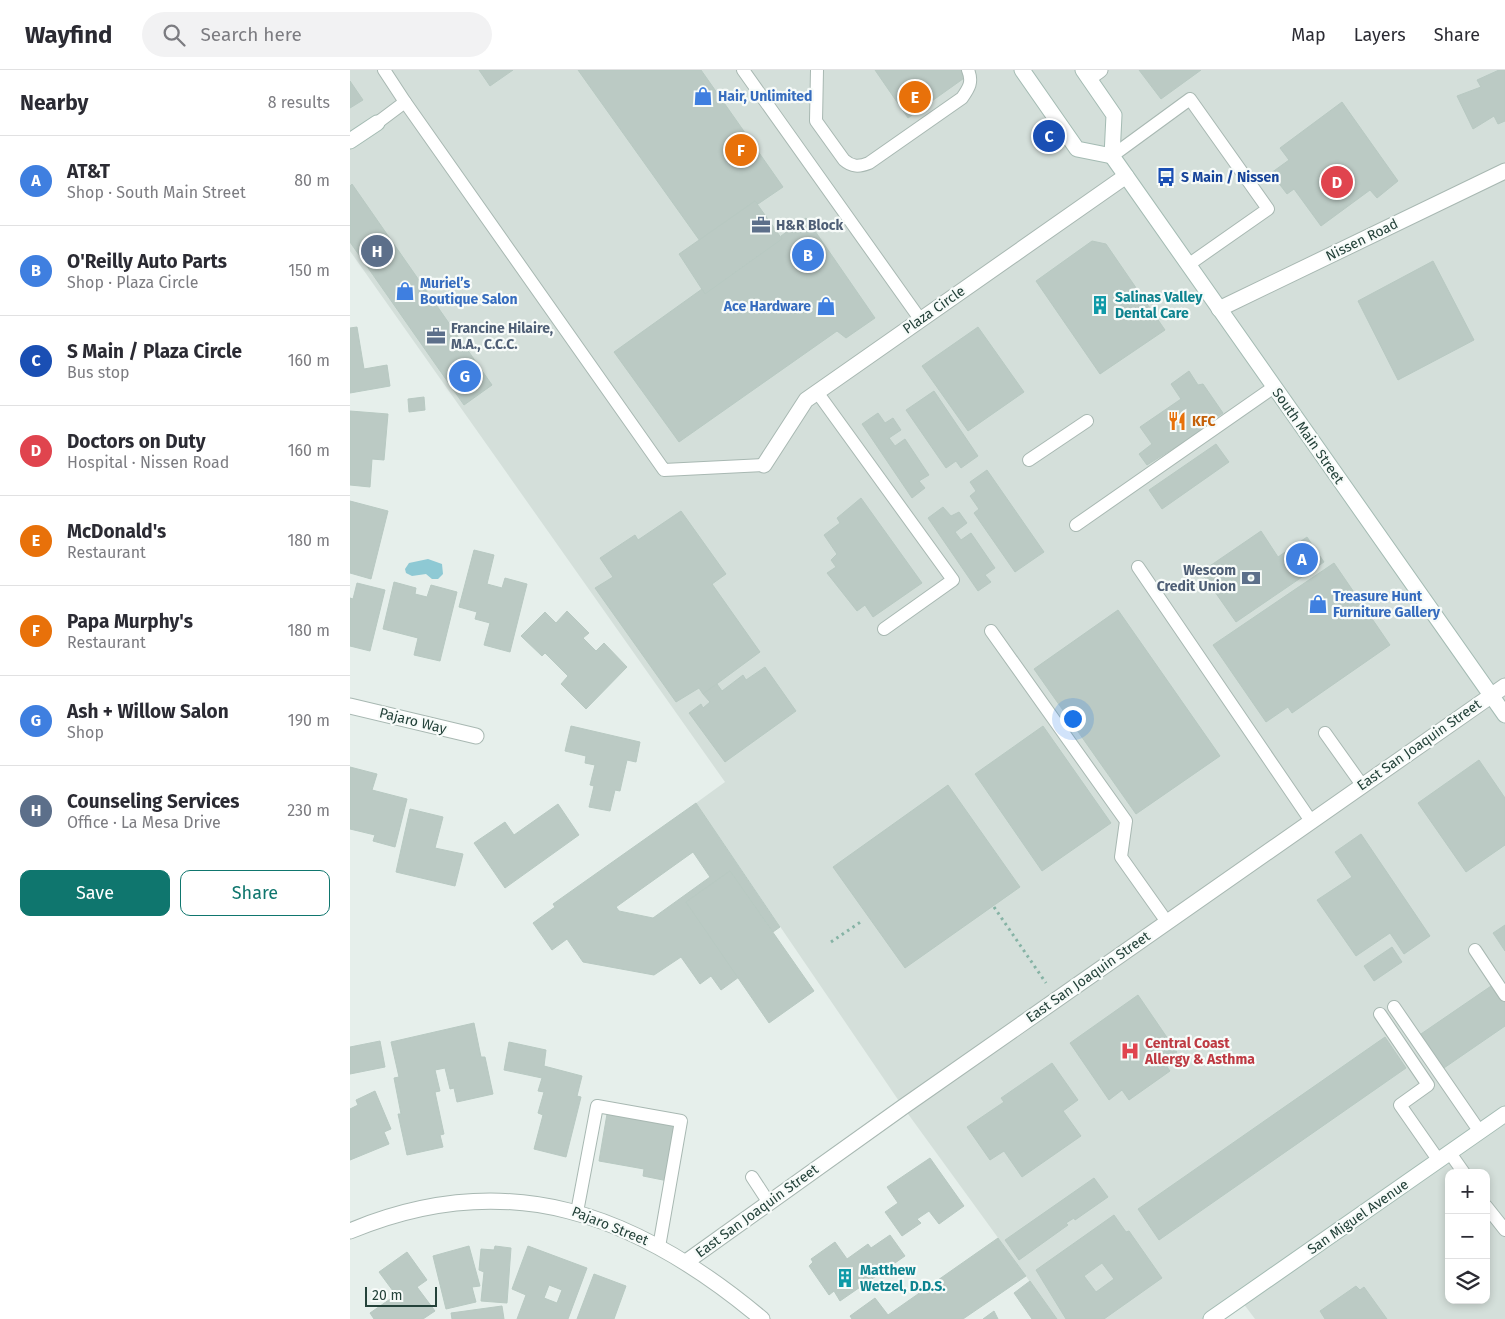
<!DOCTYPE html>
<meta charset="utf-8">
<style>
:root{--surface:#fff;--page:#f2f2f3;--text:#2b2b33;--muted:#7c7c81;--line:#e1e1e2;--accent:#0f766e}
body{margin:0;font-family:"Fira Sans",sans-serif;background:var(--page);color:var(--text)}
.controls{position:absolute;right:15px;bottom:15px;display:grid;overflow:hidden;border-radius:10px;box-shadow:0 2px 8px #0003}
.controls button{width:45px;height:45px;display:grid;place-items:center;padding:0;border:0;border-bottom:1px solid var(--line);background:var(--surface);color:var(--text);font:25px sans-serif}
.scale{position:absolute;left:15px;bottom:12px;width:72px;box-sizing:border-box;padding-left:5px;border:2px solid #24423a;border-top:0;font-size:14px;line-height:18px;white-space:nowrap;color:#24423a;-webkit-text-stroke:4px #f7fbf9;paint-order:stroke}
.you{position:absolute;left:722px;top:648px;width:18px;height:18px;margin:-12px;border:4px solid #fff;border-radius:50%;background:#1a73e8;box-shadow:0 0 0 8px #1a73e833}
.badge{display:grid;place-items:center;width:32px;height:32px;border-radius:50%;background:var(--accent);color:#fff;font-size:16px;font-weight:700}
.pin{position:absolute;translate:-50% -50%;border:2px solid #fff;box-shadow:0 1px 5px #0006}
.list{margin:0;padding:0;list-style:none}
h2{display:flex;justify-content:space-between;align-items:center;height:65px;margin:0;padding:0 20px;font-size:21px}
h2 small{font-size:16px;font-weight:400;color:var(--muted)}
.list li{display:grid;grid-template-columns:32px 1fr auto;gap:15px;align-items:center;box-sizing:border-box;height:90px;padding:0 20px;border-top:1px solid var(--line)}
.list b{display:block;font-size:19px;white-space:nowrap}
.list p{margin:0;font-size:16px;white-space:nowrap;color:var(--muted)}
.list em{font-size:16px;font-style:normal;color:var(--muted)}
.actions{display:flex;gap:10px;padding:15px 20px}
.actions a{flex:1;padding:11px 0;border:1px solid var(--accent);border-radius:10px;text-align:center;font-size:18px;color:var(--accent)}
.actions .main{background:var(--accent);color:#fff}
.icon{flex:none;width:28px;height:28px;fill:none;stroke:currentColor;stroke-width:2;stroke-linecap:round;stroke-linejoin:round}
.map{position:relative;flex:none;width:1155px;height:1249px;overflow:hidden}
header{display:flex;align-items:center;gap:30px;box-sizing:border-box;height:70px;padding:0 25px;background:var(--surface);border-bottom:1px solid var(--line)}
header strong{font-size:24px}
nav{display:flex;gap:28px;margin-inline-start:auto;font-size:18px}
.search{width:350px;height:45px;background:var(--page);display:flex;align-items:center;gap:12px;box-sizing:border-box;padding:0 18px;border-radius:28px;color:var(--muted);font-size:19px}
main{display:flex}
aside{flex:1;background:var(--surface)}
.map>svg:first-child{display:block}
.built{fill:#d4dfda;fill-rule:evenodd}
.water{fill:#8ec9d4}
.building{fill:#bbcac4;stroke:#b8c9c2;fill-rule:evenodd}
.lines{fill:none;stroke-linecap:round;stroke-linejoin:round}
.lane-casing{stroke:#a8b8b2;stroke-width:14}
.street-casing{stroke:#a8b8b2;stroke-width:17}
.secondary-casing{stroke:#a4bbb3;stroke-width:17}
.path{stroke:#86b3a5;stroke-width:3;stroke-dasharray:2.5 4;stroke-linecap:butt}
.lane{stroke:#fff;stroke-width:12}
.street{stroke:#fff;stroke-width:15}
.secondary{stroke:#fff;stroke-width:15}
.labels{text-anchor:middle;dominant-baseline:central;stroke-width:4.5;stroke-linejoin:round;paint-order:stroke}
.shop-label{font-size:14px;font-weight:bold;fill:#366cbe;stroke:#f7fbf9;text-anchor:start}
.transit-label{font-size:14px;font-weight:bold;fill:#164399;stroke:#f7fbf9;text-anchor:start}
.service-label{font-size:14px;font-weight:bold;fill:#4e5e75;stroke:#f7fbf9;text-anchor:start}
.street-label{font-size:14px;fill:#24423a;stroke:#f7fbf9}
.culture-label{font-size:14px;font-weight:bold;fill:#0d838f;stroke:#f7fbf9;text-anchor:start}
.food-label{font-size:14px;font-weight:bold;fill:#c56008;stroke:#f7fbf9;text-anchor:start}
.health-label{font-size:14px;font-weight:bold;fill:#be3a42;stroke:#f7fbf9;text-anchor:start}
</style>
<header>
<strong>Wayfind</strong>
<div class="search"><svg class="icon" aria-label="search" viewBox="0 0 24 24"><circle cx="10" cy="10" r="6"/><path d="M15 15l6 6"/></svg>Search here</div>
<nav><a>Map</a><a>Layers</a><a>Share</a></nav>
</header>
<main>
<aside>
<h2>Nearby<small>8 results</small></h2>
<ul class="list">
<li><span class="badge" style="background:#3f7fe0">A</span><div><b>AT&amp;T</b><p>Shop · South Main Street</p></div><em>80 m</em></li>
<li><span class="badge" style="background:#3f7fe0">B</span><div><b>O'Reilly Auto Parts</b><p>Shop · Plaza Circle</p></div><em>150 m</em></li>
<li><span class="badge" style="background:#1a4fb4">C</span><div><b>S Main / Plaza Circle</b><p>Bus stop</p></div><em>160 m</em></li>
<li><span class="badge" style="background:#e0444e">D</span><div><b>Doctors on Duty</b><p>Hospital · Nissen Road</p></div><em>160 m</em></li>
<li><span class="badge" style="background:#e8710a">E</span><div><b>McDonald's</b><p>Restaurant</p></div><em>180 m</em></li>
<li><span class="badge" style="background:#e8710a">F</span><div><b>Papa Murphy's</b><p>Restaurant</p></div><em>180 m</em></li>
<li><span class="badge" style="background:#3f7fe0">G</span><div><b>Ash + Willow Salon</b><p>Shop</p></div><em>190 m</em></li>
<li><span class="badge" style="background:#5c6f8a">H</span><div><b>Counseling Services</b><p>Office · La Mesa Drive</p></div><em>230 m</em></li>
</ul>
<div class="actions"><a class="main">Save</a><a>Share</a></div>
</aside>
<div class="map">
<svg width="1155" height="1249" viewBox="0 0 1155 1249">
<rect width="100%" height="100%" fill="#e6efeb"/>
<path class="built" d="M0,0H1155V1249H905L890,1229L861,1249H707L553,1037L346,733L375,712L0,181ZM1099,1103H1136V1230H1099Z"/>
<polygon class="water" points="78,489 92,494 93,504 88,509 82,509 76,504 62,506 56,503 55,499 59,493"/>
<g class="building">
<polygon points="129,0 163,0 140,16"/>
<polygon points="228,0 351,0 433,117 408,134 405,131 350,171"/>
<polygon points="525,0 613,0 617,6 558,48"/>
<polygon points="789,0 851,0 811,29"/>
<polygon points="1149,0 1155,0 1155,51 1148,54 1144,46 1123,59 1107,26 1131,17 1127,10"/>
<polygon points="0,11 13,30 0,38"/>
<polygon points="992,32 1048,111 1027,128 1020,120 971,156 944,119 937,124 921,103 939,90 930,78"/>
<polygon points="2,114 142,315 114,335 0,172 0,116"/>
<polygon points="405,131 432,169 355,224 329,184"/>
<polygon points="456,148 525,248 496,268 487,261 329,372 264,282 352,219 355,224 432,169 431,166"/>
<polygon points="742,171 756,174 815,260 750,304 686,211"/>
<polygon points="1083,191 1124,270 1048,310 1008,231"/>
<polygon points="7,257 14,299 37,295 40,316 0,323 0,258"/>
<polygon points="628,257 674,322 618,361 572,296"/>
<polygon points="839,301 848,315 853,314 873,343 859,352 861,355 797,395 789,384 802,374 790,357 831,329 821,314"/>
<polygon points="584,321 628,386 611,398 606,391 596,398 556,340"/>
<polygon points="74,327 75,340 59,342 58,329"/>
<polygon points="0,341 38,344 34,390 22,389 20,417 0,415"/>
<polygon points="528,343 535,353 543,348 551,360 539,368 545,376 555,369 579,405 569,411 575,418 562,428 512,354"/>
<polygon points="866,374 879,392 812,439 799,420"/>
<polygon points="637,400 694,482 665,502 624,443 629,439 620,426 626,421 620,412"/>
<polygon points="511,428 572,513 523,547 515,535 507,541 477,503 486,497 481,490 487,484 474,465 490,453 487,448"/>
<polygon points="0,431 38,441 21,509 0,503"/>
<polygon points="593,437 601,446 609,442 617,453 605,462 611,470 621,463 645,498 635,505 641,512 628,521 578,448"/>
<polygon points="331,441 376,504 362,514 410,582 353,624 349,618 326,632 245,518 263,507 250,488 285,465 288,470"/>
<polygon points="911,461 928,487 957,467 974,492 886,552 851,502"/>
<polygon points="124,480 144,485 137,514 152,518 155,508 177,514 160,582 134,575 140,553 125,549 127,542 109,537"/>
<polygon points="984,493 1040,575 942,643 938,637 916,652 863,575"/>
<polygon points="44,512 66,518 65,524 77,527 81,515 107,522 90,591 64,585 68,568 33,559"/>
<polygon points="7,513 35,520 20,581 0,576 0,528 3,529"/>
<polygon points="768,540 870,686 786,744 684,599"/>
<polygon points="217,541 239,563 233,568 246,581 254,573 277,597 236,639 211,614 218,606 195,583 192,586 171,566 195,542 206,553"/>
<polygon points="415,597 446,641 375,692 339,643 351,634 353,638 360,632 353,624 367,614 372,621 393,605 396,610"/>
<polygon points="221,656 290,672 286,692 277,690 270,721 265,720 260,741 239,737 244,716 240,715 245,695 235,693 236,686 215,681"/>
<polygon points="693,656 761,753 692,801 625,704"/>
<polygon points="1129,690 1155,728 1155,775 1116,802 1068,733"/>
<polygon points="0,697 27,704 22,720 57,729 45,777 23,771 25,765 0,759"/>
<polygon points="598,715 670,817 555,898 483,797"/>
<path d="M346,733L430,857L423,862L380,801L336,832L389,907L371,920L361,906L350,914L331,887L304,905L233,892L217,869L202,880L183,853L205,837L203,834ZM343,782L360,807L303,848L269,841L266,837Z"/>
<polygon points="208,734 229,765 155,818 124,773 155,752 164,765"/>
<polygon points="60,739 93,747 85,778 113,784 105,816 46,802"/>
<polygon points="1011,764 1080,866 1054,884 1040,863 1006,886 967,830 1002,807 985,782"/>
<polygon points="380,801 464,921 419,953 336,832"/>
<polygon points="1155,855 1155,881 1143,863"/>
<polygon points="1042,877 1052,892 1024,911 1014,896"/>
<polygon points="1144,914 1155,930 1155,956 1091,1000 1068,966"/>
<polygon points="788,925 827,982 813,991 820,1001 779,1030 772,1020 759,1030 720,973"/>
<polygon points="124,953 131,987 135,987 143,1024 107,1032 104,1018 100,1019 95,998 85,1000 90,1021 85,1022 94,1064 90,1065 93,1077 57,1085 48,1044 51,1044 44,1008 49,1007 41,972"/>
<polygon points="1035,967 1056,998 809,1170 788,1139"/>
<polygon points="30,971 35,997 0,1004 0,977"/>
<polygon points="159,972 196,980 194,996 232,1006 227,1026 231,1027 216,1087 184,1079 193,1045 188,1043 194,1022 188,1021 192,1008 154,1000"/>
<polygon points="702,993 728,1030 713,1041 731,1066 672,1107 654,1081 640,1090 617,1057 654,1032 651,1028"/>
<polygon points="25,1021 41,1059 34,1062 39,1074 0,1090 0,1039 8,1035 6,1030"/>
<polygon points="257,1044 327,1057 318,1111 293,1106 294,1099 249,1091"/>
<polygon points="580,1088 614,1136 589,1154 579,1141 567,1149 571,1153 552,1166 535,1142 548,1133 537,1117"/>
<polygon points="744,1108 758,1127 725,1150 724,1148 716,1153 718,1155 669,1190 655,1170"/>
<path d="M764,1145L776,1162L779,1161L812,1208L754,1249H716L686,1200ZM752,1193L764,1209L746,1222L734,1206Z"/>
<polygon points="540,1165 555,1186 490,1231 484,1221 479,1225 459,1196 463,1192 461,1189 485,1172 497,1189 518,1174 521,1178"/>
<polygon points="648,1168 676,1206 613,1249 502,1249 500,1246 525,1228 538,1245"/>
<polygon points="119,1176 130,1216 122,1217 126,1232 96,1239 83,1186"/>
<polygon points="145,1176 161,1178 157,1233 131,1231 134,1202 129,1200 131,1179 144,1180"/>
<path d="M178,1176L237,1198L218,1249H167L176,1225L162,1219ZM199,1215L212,1220L207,1233L194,1228Z"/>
<polygon points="57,1182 77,1210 67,1217 85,1241 73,1249 24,1249 20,1243 46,1225 29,1202"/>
<polygon points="244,1204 276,1216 264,1249 227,1249"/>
<polygon points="680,1211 707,1249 682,1249 664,1223"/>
<polygon points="1006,1216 1010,1220 1014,1217 1037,1249 975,1249 970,1241"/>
<polygon points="152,1236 154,1249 102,1249 101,1243"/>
<polygon points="644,1241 648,1249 633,1249"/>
</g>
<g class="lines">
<g class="lane-casing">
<g id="lane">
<polyline points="393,0 570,249"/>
<path d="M467,0L466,51L494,90C502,97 509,97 519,93L612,28C619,18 623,12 618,0"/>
<polyline points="55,32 314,400 414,395"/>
<polyline points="27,53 55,32 34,0"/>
<polyline points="762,86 840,29 918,139 838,195"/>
<polyline points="467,322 603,510 534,559"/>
<polyline points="679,390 737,351"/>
<polyline points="726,455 924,317"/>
<polyline points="788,497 961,751"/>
<polyline points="641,561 776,751 771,787 817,852"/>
<polyline points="975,663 1012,715"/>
<polyline points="1125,880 1155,925"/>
<polyline points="1044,937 1130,1062"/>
<polyline points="1030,944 1078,1015 1050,1035 1089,1091"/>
<polyline points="1100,1083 1114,1103"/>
<polyline points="402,1107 419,1133"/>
<polyline points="1136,1136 1155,1160"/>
<polyline points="227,1142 247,1036 331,1051 309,1177"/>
</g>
</g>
<g class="street-casing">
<g id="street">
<polyline points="739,8 750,0"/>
<polyline points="869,239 1155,101"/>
<polyline points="414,395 456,330 776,106"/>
<polyline points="0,636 126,666"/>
<path d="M0,1161C158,1095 287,1144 412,1249"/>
<polyline points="336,1192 553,1037 1155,616"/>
</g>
</g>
<g class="secondary-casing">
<g id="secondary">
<polyline points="672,0 727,79 762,86"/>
<polyline points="733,0 764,45 762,86 1155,645"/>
<polyline points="0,71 27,53"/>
<polyline points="861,1249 1155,1044"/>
</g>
</g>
<g class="path">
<polyline points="644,837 696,913"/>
<polyline points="481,872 512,851"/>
</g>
<use href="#lane" class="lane"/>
<use href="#street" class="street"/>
<use href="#secondary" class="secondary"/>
</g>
<defs>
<g id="shop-bare" transform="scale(1.5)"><path d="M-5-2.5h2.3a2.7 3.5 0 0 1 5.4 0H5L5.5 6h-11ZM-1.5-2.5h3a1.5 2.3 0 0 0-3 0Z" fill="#3f7fe0" stroke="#f7fbf9" stroke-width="2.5" paint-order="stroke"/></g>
<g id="bus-bare" transform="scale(1.5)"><path d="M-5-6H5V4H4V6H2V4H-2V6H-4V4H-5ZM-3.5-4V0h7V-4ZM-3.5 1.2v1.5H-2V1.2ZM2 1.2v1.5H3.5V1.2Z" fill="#1a4fb4" stroke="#f7fbf9" stroke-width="2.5" paint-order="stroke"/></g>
<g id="office-bare" transform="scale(1.5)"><path d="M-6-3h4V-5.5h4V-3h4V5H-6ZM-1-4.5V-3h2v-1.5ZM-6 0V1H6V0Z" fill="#5c6f8a" stroke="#f7fbf9" stroke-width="2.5" paint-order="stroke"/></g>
<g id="building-bare" transform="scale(1.5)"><path d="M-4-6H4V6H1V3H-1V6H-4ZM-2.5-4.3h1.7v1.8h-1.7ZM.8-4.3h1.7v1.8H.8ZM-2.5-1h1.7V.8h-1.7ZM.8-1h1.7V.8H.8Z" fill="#0f9aa8" stroke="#f7fbf9" stroke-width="2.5" paint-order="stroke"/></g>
<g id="restaurant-bare" transform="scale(1.5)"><path d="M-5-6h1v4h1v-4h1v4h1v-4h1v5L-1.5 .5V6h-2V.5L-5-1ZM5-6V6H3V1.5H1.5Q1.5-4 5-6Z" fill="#e8710a" stroke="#f7fbf9" stroke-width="2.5" paint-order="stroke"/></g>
<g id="bank-bare" transform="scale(1.5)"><path d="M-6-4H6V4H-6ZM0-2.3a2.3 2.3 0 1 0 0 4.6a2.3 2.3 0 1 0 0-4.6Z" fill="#5c6f8a" stroke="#f7fbf9" stroke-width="2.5" paint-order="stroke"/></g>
<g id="hospital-bare" transform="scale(1.5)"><path d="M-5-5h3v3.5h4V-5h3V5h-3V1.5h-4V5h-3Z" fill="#e0444e" stroke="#f7fbf9" stroke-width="2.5" paint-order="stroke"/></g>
</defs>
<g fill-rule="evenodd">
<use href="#shop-bare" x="353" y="26"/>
<use href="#bus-bare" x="816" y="107"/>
<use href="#office-bare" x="411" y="155"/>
<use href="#shop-bare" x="55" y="221"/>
<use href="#building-bare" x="750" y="235"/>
<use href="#shop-bare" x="476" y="236"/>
<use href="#office-bare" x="86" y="266"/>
<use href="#restaurant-bare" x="827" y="351"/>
<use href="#bank-bare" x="901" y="508"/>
<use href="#shop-bare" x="968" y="534"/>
<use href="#hospital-bare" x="780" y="981"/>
<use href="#building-bare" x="495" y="1208"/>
</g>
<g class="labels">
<g class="shop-label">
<text x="368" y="26">Hair, Unlimited</text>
<text x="70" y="213">Muriel’s<tspan x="70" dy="16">Boutique Salon</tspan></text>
<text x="461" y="236" text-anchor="end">Ace Hardware</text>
<text x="983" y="526">Treasure Hunt<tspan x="983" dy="16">Furniture Gallery</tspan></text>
</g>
<g class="transit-label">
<text x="831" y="107">S Main / Nissen</text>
</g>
<g class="service-label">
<text x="426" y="155">H&amp;R Block</text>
<text x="101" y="258">Francine Hilaire,<tspan x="101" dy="16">M.A., C.C.C.</tspan></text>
<text x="886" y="500" text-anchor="end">Wescom<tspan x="886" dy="16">Credit Union</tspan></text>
</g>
<g class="street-label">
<text transform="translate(1012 170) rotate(-26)">Nissen Road</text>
<text transform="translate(584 240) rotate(-35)">Plaza Circle</text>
<text transform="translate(958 366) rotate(55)">South Main Street</text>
<text transform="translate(63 651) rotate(14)">Pajaro Way</text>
<text transform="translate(1069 675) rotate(-35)">East San Joaquin Street</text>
<text transform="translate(738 907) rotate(-35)">East San Joaquin Street</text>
<text transform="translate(407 1141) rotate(-36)">East San Joaquin Street</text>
<text transform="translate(1008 1147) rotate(-35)">San Miguel Avenue</text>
<text transform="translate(260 1156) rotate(22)">Pajaro Street</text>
</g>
<g class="culture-label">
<text x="765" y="227">Salinas Valley<tspan x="765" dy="16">Dental Care</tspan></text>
<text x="510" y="1200">Matthew<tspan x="510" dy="16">Wetzel, D.D.S.</tspan></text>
</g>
<g class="food-label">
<text x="842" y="351">KFC</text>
</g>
<g class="health-label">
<text x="795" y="973">Central Coast<tspan x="795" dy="16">Allergy &amp; Asthma</tspan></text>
</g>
</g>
</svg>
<div class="controls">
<button>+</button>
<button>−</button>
<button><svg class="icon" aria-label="layers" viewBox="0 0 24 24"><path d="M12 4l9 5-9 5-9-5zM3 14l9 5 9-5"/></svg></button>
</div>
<div class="scale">20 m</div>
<div class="you"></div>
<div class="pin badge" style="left:952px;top:489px;background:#3f7fe0">A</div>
<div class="pin badge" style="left:458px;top:185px;background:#3f7fe0">B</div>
<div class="pin badge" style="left:699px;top:66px;background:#1a4fb4">C</div>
<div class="pin badge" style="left:987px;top:112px;background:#e0444e">D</div>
<div class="pin badge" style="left:565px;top:27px;background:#e8710a">E</div>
<div class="pin badge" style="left:391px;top:80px;background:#e8710a">F</div>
<div class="pin badge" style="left:115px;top:306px;background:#3f7fe0">G</div>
<div class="pin badge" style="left:27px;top:181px;background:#5c6f8a">H</div>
</div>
</main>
